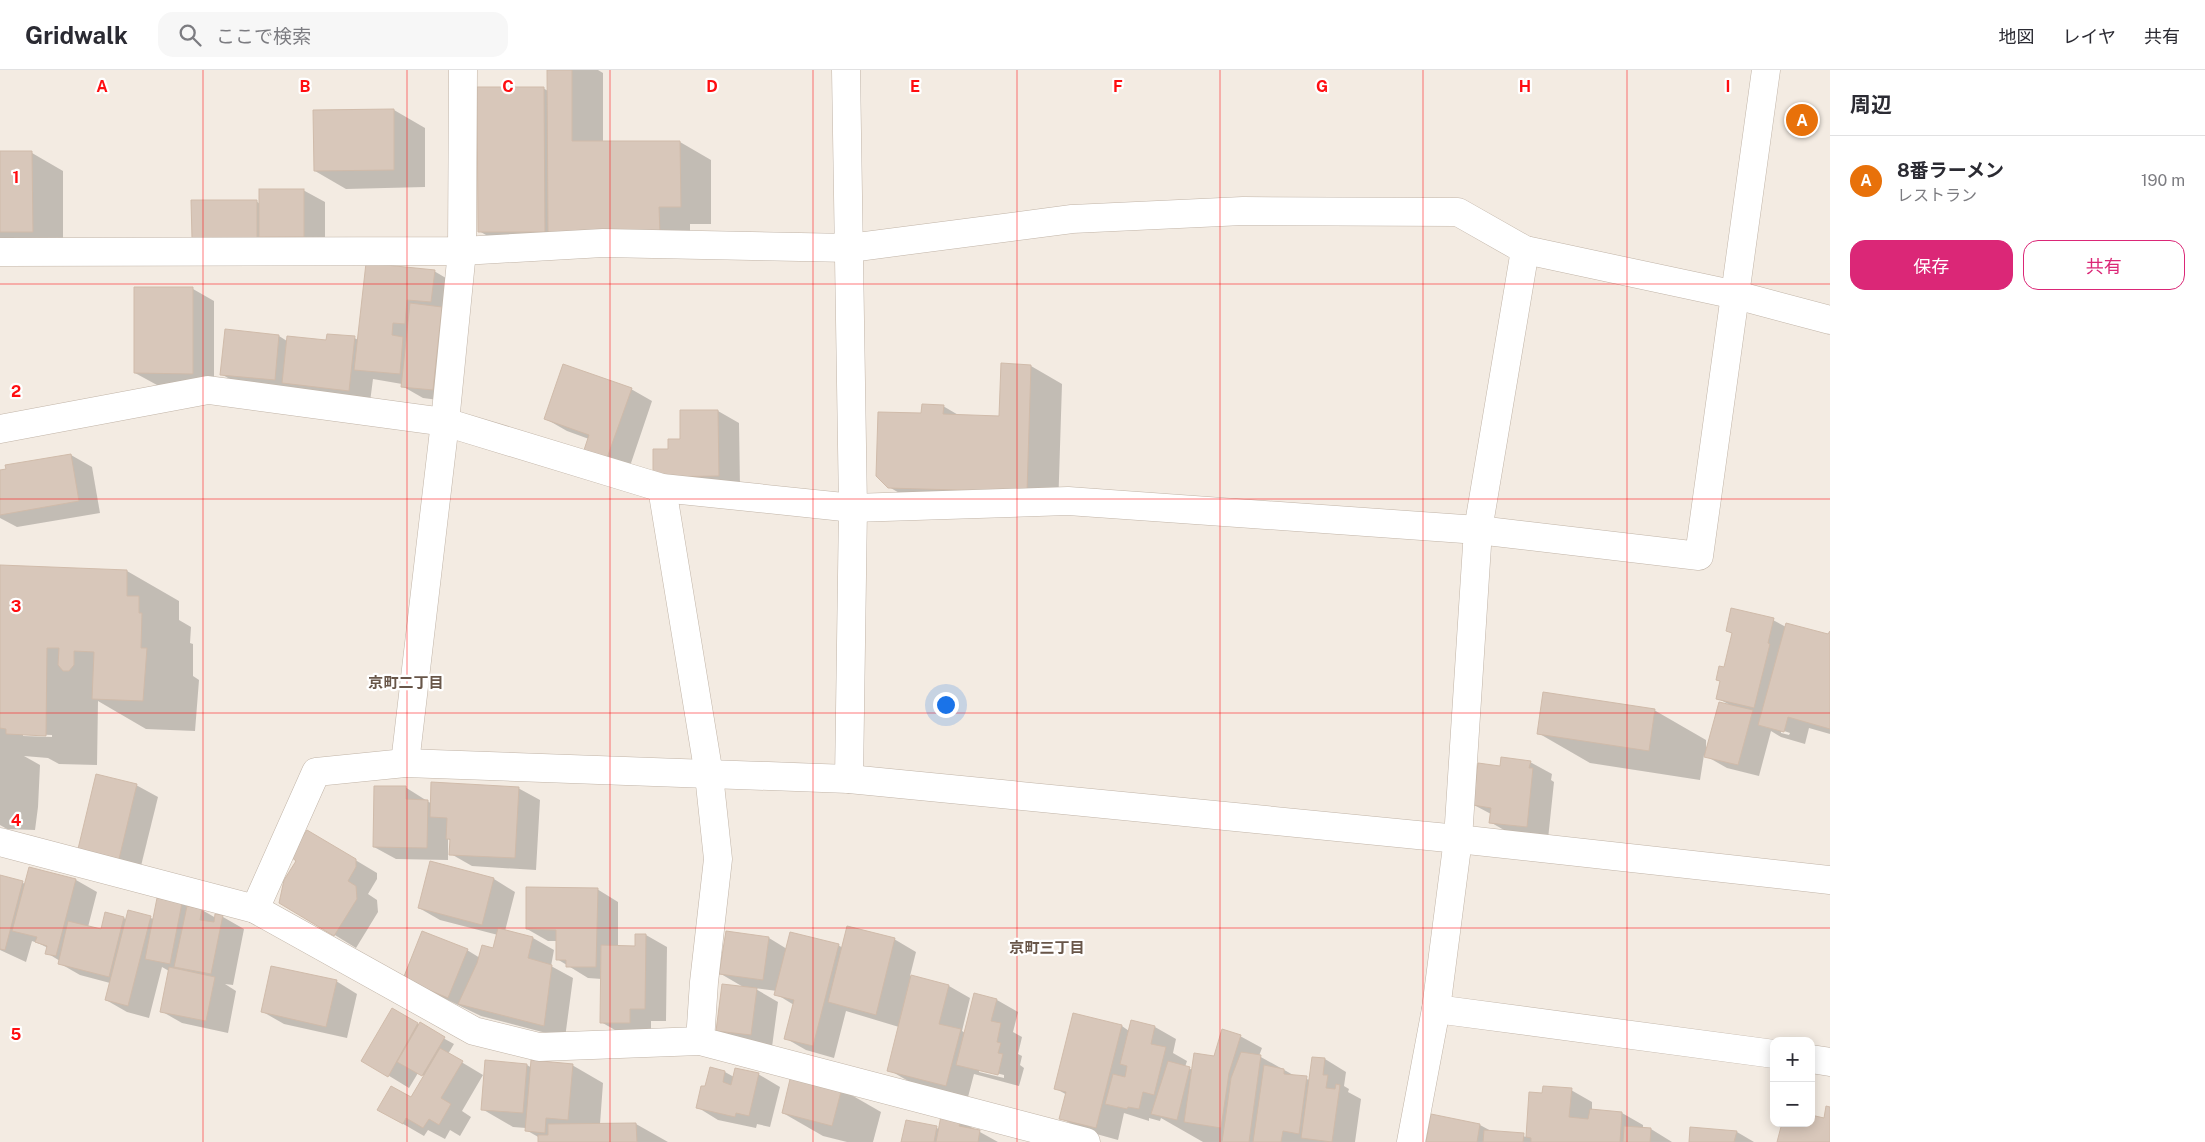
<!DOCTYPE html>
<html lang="ja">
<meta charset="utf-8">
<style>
:root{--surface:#fff;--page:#f7f7f7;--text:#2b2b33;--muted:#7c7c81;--line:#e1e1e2;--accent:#db2777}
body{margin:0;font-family:"Public Sans","Noto Sans JP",sans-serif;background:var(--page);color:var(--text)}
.controls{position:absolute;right:15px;bottom:15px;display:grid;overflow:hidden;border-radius:10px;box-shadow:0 2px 12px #0003}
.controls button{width:45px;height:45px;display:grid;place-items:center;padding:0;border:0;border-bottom:1px solid var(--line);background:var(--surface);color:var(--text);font:25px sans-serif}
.you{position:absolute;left:945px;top:634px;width:18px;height:18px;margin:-12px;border:4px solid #fff;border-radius:50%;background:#1a73e8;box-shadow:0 0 0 8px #1a73e833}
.badge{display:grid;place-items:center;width:32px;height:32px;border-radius:50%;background:var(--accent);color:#fff;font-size:16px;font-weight:700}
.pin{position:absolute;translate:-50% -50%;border:2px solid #fff;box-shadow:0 1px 5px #0006}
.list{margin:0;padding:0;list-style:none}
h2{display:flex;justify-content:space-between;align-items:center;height:65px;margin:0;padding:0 20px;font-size:21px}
h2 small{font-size:16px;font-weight:400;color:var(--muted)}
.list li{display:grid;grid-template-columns:32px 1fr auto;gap:15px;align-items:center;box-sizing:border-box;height:90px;padding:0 20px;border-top:1px solid var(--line)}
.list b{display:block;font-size:19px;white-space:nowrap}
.list p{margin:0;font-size:16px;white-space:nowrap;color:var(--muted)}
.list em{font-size:16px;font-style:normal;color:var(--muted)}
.actions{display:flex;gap:10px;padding:15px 20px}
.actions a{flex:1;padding:11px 0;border:1px solid var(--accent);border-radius:15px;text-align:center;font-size:18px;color:var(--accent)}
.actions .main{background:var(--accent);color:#fff}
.icon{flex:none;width:28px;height:28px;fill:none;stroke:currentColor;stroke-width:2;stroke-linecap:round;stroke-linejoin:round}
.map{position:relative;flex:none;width:1830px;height:1072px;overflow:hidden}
header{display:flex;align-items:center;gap:30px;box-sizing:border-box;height:70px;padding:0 25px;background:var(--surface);border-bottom:1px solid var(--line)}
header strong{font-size:24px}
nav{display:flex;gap:28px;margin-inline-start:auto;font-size:18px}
.search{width:350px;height:45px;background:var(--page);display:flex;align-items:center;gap:12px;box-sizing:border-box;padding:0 18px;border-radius:15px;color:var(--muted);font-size:19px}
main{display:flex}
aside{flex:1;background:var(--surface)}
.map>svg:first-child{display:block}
.shadow{fill:#0003;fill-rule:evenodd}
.building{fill:#d8c7ba;stroke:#d0bbaa}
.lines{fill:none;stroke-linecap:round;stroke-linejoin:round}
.minor-casing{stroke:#c1b4a7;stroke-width:29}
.minor{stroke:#fff;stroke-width:28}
.grid{fill:none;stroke:#ff0d10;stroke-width:1;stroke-opacity:0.55}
.labels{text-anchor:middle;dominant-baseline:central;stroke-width:4.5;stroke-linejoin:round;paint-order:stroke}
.neighbourhood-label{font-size:15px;font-weight:bold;fill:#685649;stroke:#fff}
.grid-label{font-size:16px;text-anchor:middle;font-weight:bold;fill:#ff0d10;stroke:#fff;stroke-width:4.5;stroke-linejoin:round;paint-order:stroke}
</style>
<header>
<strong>Gridwalk</strong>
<div class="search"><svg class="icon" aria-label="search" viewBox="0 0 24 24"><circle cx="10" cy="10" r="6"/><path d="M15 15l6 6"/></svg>ここで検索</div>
<nav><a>地図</a><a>レイヤ</a><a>共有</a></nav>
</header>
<main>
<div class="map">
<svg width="1830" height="1072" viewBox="0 0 1830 1072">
<rect width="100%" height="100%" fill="#f3ebe2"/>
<g class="shadow">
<polygon points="548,0 598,0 603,3 603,73 680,72 711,90 711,154 690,154 690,180 519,184 479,161 543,18 548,21"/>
<polygon points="394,40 425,58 425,117 346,119 315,101"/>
<polygon points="0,83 32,83 63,101 63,179 0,174"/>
<polygon points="303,120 325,132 325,178 193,168 256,131 260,134"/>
<polygon points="434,201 456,214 454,332 423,328 402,316 402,314 373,309 370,332 242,316 221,304 279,266 287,271 327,271 354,268 359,270"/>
<polygon points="193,219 214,231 214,316 157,315 135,303"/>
<polygon points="1003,295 1031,296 1062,314 1058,440 920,435 889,417 922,345 943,336 960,346 1000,347"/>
<polygon points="631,319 652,331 629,399 607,391 589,369 567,361 546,349"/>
<polygon points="681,341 718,341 739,353 740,418 675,418 670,381 681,371"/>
<polygon points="71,385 92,397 100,443 17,457 0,448 0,401"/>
<path d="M0,496L127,501L179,531V550L191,557L190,573L193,574V606L199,610L195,661L146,659L98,631L97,695L59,694L48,688L24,686L40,695L38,737L35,760L7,759L0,755ZM23,664L52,665V667L23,666Z"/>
<path d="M1773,550L1786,557L1829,566L1830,562V664L1809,658L1805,674L1781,667L1771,661L1759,706L1727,698L1704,685L1700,710L1590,693L1538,663L1654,640L1706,670V684L1730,635L1717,628L1725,598ZM1781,660L1790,663L1789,665L1781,663Z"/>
<polygon points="1530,692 1552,704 1551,710 1554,712 1548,769 1511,764 1490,752 1491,744 1474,735 1501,697"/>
<polygon points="136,715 158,727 140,800 101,791"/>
<polygon points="405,717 432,734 518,718 540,730 536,800 472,796 451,784 451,771 448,769 448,790 396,789 374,777"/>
<polygon points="307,761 377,803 377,809 368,824 377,830 378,842 356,878 281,832"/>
<polygon points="431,793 494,809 515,822 505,861 533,868 554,880 551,896 573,908 565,968 481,946 404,909 467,880 480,888 494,879 498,865 440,850 419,838"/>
<polygon points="30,798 76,810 97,822 88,857 102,861 124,848 127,850 129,842 154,849 181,834 202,840 216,848 216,846 223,847 244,859 233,915 225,914 236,921 228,963 182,953 161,941 169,901 162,897 149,948 127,942 106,930 110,913 80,905 59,893 60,891 47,883 48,878 40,874 32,871 26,892 0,880 0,806 26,814"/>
<polygon points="597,819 618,832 618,877 637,877 646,865 667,877 666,951 651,951 651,965 622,964 601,952 602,909 588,908 557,889 557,871 548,871 527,859"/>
<path d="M727,862L769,868L787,879L838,875L843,878L894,869L916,882L910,906L949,916L970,928L962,961L965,963L975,924L997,930L1018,942L1013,962L1022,967L1018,984L1022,986L1020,995L1024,998L1019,1016L974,1004L968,1027L910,1012L889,1000L899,957L846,941L834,988L806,980L785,968L794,935L776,924L777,921L754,918L778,932L772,977L738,973L717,960L745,918L721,904ZM979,999L1004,1005V1008L979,1002Z"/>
<polygon points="336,911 357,924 347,968 284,954 263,942"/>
<polygon points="392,940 454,974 448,984 483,1005 462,1041 471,1047 460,1066 450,1060 445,1069 428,1060 424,1066 379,1040 412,1029 425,1006 418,1003 409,1018 363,990"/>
<polygon points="1074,944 1122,956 1129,961 1132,951 1155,957 1176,969 1173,983 1187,991 1185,997 1193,1000 1215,987 1240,966 1262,978 1259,986 1295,1006 1310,1010 1313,988 1325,989 1346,1002 1344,1016 1349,1019 1348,1022 1361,1029 1355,1072 1203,1072 1161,1048 1160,1051 1149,1048 1149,1051 1124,1043 1118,1070 1082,1060 1061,1048 1067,1025 1055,1018"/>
<polygon points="527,995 532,998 572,995 603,1013 600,1054 636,1054 668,1072 540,1072 540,1068 526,1060 526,1058 513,1057 482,1039"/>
<polygon points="711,999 725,1002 734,1007 758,1004 780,1017 770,1057 757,1054 756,1058 718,1050 697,1037 706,1018"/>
<polygon points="841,1019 881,1042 873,1072 847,1072 823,1066 783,1043"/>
<polygon points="1571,1020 1592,1032 1592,1040 1622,1043 1643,1055 1643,1059 1651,1059 1672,1072 1427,1072 1480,1055 1493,1062 1527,1067 1543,1025"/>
<polygon points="907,1051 940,1059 960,1051 998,1072 903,1072"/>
<polygon points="1691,1058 1737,1062 1754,1072 1690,1072"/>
</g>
<g class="building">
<polygon points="547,0 572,0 572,71 680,71 681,137 659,137 660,163 548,164"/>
<polygon points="477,17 544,17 545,162 478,162"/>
<polygon points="394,39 394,100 314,101 313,40"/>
<polygon points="0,81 32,81 33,162 0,162"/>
<rect x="259" y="119" width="45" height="48"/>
<polygon points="191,130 257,130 257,168 192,168"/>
<polygon points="366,193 435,200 431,232 407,230 405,254 393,253 392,265 403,267 400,304 354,300"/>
<polygon points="134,217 193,217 193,304 134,303"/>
<polygon points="410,233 442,237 433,320 401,317"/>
<polygon points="225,259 279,265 275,310 220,305"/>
<polygon points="327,264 355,266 349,321 282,313 287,266 326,270"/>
<polygon points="1001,293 1031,295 1027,422 888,418 876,406 878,342 921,343 922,334 944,335 943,344 999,346"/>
<polygon points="563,294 632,318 607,388 584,380 589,365 544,349"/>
<polygon points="680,340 718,340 719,406 653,407 653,379 668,379 668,369 680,369"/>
<polygon points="71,384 79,431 0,445 0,400 6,399 5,395"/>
<polygon points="0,495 127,500 127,526 139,526 139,543 142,543 141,578 147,578 143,631 92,629 94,582 74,581 74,595 69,601 63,601 58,595 59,578 47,578 46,666 6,664 6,659 0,658"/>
<polygon points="1731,538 1774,548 1768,573 1770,574 1754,638 1716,629 1720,611 1716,610 1719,596 1724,597 1732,563 1726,561"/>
<polygon points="1786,553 1828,564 1830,561 1830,659 1788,647 1784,662 1758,655"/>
<polygon points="1543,622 1655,639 1649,681 1537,664"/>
<polygon points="1719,632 1753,640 1738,695 1704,687"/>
<polygon points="1501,687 1531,691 1529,698 1533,698 1527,757 1489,753 1491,738 1473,735 1478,693 1500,696"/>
<polygon points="96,704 137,714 119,789 78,779"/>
<polygon points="431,712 519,717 515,788 449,785 450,769 446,769 447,748 430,747"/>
<polygon points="374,716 406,716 406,729 428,730 427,778 373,777"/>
<polygon points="307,760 356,789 356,797 348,811 356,816 357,829 334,866 279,833 284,810 296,791 290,786"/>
<polygon points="430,791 494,808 482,855 418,838"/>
<polygon points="29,797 76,809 56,886 45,884 47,876 35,872 37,867 12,861"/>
<polygon points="0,805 23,811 5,880 0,879"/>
<polygon points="526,817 598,818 596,897 566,897 566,890 556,890 556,860 526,859"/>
<polygon points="157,828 182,833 170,894 145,889"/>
<polygon points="187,836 202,839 200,850 214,852 215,844 223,845 211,904 174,897"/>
<polygon points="128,840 151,846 128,936 105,930"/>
<polygon points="105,842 124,847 109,907 58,894 68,851 101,859"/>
<polygon points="847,856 895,868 876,945 828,932"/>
<polygon points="498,858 533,867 528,888 552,895 544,956 458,934 477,893 482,875 493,878"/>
<polygon points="422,861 468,879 448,928 403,909"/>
<polygon points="726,861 769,867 763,910 719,904"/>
<polygon points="790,862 839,874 813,976 784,969 794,930 774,925"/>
<polygon points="635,864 646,864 645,939 630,939 630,953 600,953 601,875 635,876"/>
<polygon points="271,896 337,910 326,957 261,942"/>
<polygon points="169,897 215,907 206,951 160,942"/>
<polygon points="911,905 949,915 939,954 961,959 946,1016 887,1001"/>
<polygon points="722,914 757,918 751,965 716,961"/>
<polygon points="974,923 997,929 991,951 1001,953 997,972 1001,973 998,983 1003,984 998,1005 956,995"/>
<polygon points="392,938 418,953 388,1007 361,991"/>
<polygon points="1073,943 1122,955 1096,1058 1059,1049 1066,1022 1054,1019"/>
<polygon points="1131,950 1155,956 1151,974 1166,977 1154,1025 1143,1022 1139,1039 1128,1037 1127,1039 1105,1034 1113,1004 1125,1007 1127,996 1120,994"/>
<polygon points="420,952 445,967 422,1006 397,992"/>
<polygon points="1222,959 1241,965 1229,1003 1221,1058 1184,1052 1194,983 1214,986"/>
<polygon points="440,978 463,991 441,1028 451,1034 439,1055 429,1049 423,1058 406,1048 403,1054 377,1040 391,1016 411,1027"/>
<polygon points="1241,982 1261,985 1249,1072 1222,1072 1231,1008"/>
<polygon points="1312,987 1325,988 1323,1005 1328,1005 1326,1018 1335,1019 1336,1014 1340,1015 1332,1072 1301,1068"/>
<polygon points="485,990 527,994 523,1043 481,1040"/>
<polygon points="531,990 573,994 568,1050 546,1048 545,1063 525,1061"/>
<polygon points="1168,991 1190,997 1177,1050 1151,1044"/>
<polygon points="1264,995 1284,999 1284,1004 1307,1006 1299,1064 1283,1061 1281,1072 1253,1072"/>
<polygon points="710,997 725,1001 723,1012 731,1015 735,998 759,1003 749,1046 736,1043 735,1047 696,1038 701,1016 705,1016"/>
<polygon points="791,1005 842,1018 832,1056 782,1043"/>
<polygon points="1543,1016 1572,1018 1569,1047 1588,1049 1590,1039 1622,1042 1620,1072 1531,1072 1531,1068 1526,1067 1529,1022 1542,1023"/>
<polygon points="1826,1036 1830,1037 1830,1072 1777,1072 1782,1053 1811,1053 1811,1045 1824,1048"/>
<polygon points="1431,1044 1480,1054 1477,1072 1426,1072"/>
<polygon points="941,1046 961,1050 959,1056 980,1060 978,1072 936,1072"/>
<polygon points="906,1050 937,1056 934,1072 901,1072"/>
<polygon points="636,1053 637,1072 538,1072 538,1065 548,1065 548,1054"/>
<polygon points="1624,1056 1651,1058 1650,1072 1623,1072"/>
<polygon points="1690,1057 1737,1061 1734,1072 1689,1072"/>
<polygon points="1484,1060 1524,1063 1523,1072 1483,1072"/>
</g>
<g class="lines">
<g class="minor-casing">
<g id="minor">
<polyline points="846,0 853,438 849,709"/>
<polyline points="0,182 462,181 603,173 850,178 1072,149 1243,141 1458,142 1525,180 1736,225 1830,250"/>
<polyline points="0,359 208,320 445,352 662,418 853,438 1068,431 1478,460 1699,486 1766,0"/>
<polyline points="662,418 709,705 718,789 704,912 700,971"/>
<polyline points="405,693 445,352 462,181 463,0"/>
<polyline points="0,772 255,839 474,961 539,977 700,971 1086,1072"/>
<polyline points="255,839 316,702 405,693 849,709 1458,769 1830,810"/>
<polyline points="1436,939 1774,984"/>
<polyline points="1811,989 1830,992"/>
<polyline points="1411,1072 1436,939 1458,769 1478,460 1525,180"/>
</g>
</g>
<use href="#minor" class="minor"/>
</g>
<path class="grid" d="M203,0V1072M407,0V1072M610,0V1072M813,0V1072M1017,0V1072M1220,0V1072M1423,0V1072M1627,0V1072M0,214H1830M0,429H1830M0,643H1830M0,858H1830"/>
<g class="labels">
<g class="neighbourhood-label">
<text x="406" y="612">京町二丁目</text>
<text x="1047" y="877">京町三丁目</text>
</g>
</g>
<g class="grid-label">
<text x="102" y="22">A</text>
<text x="305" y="22">B</text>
<text x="508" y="22">C</text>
<text x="712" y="22">D</text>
<text x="915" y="22">E</text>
<text x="1118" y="22">F</text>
<text x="1322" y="22">G</text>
<text x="1525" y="22">H</text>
<text x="1728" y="22">I</text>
<text x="16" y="113">1</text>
<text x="16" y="327">2</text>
<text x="16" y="542">3</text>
<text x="16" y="756">4</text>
<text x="16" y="970">5</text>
</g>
</svg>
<div class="controls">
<button>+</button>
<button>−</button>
</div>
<div class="you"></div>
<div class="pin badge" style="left:1802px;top:50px;background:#e8710a">A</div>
</div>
<aside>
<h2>周辺<small></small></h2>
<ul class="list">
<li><span class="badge" style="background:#e8710a">A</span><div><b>8番ラーメン</b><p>レストラン</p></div><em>190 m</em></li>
</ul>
<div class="actions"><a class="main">保存</a><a>共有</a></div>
</aside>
</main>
